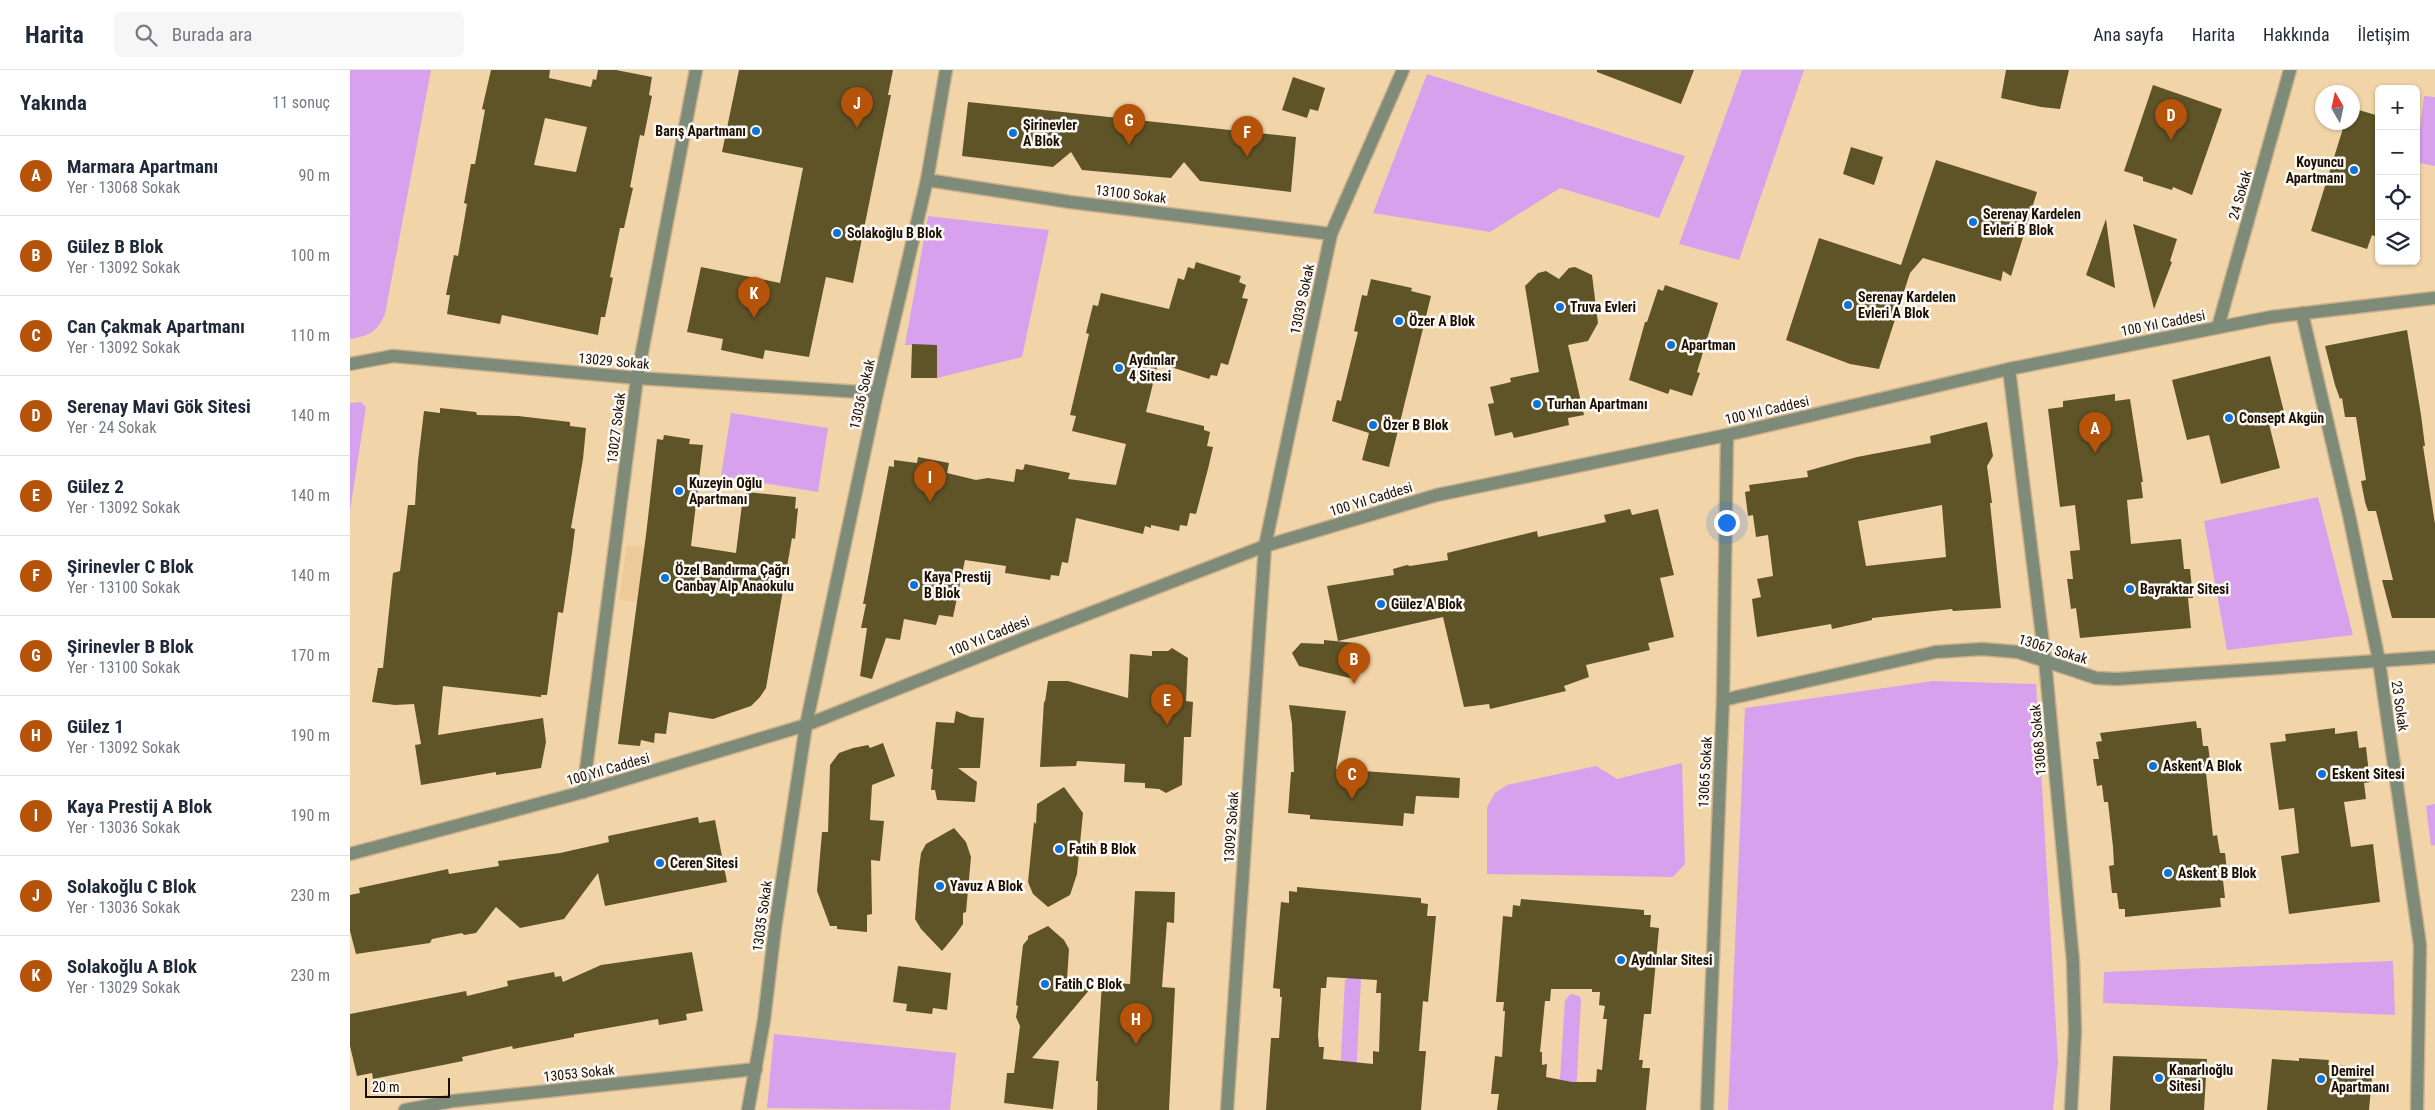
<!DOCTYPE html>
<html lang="tr">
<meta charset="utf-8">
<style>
:root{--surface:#fff;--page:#f6f6f7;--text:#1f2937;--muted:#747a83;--line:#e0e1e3;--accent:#b45309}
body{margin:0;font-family:"Roboto Condensed",sans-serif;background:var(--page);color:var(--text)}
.controls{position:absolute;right:15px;top:15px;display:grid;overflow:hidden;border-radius:8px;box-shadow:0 1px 4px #0004}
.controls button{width:45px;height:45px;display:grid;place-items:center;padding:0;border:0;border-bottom:1px solid var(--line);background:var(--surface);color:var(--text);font:25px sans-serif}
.compass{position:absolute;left:1965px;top:15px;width:45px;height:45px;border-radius:50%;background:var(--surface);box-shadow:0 1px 4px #0004;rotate:351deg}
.scale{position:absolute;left:15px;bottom:12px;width:85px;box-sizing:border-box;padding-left:5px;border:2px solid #190e01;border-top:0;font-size:14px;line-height:18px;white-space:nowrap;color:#190e01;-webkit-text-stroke:4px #fcf9f5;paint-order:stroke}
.you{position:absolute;left:1376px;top:452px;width:18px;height:18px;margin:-12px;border:4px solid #fff;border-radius:50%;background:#1a73e8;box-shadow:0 0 0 8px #1a73e833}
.badge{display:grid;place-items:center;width:32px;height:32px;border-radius:50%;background:var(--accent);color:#fff;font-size:16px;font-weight:700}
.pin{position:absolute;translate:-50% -41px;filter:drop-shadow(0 1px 2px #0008)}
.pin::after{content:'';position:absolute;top:26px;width:18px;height:15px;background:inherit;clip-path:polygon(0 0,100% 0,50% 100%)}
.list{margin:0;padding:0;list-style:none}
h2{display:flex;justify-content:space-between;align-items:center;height:65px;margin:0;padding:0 20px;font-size:21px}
h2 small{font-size:16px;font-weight:400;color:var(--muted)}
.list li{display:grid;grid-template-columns:32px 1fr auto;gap:15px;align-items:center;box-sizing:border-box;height:80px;padding:0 20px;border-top:1px solid var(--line)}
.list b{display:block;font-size:19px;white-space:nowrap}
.list p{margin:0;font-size:16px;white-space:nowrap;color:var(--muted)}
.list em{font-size:16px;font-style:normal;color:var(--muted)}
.icon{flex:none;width:28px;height:28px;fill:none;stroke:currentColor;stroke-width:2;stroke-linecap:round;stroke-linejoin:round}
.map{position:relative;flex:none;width:2085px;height:1040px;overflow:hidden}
header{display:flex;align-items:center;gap:30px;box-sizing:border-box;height:70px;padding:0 25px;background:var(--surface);border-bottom:1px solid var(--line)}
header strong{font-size:24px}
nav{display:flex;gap:28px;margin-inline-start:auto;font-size:18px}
.search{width:350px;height:45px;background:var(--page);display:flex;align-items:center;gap:12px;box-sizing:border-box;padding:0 18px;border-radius:8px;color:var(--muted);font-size:19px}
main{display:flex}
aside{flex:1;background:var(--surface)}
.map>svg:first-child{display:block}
.built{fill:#edca99}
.green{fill:#d7a1ed}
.building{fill:#5f5428;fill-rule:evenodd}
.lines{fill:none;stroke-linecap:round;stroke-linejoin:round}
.minor-casing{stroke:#cbb08b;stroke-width:15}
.tertiary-casing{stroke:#cbb08b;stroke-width:15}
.minor{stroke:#7f8b79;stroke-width:12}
.tertiary{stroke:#7f8b79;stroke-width:12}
.poi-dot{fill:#0f71da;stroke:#fcf9f5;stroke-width:2}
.labels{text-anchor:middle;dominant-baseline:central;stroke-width:5;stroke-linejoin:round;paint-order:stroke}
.poi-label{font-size:14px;font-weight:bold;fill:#190e01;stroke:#fcf9f5;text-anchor:start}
.street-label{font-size:14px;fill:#190e01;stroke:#fcf9f5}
</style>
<header>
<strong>Harita</strong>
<div class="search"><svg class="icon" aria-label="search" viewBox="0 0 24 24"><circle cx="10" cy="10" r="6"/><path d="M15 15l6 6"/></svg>Burada ara</div>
<nav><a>Ana sayfa</a><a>Harita</a><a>Hakkında</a><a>İletişim</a></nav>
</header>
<main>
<aside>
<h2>Yakında<small>11 sonuç</small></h2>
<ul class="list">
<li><span class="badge">A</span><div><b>Marmara Apartmanı</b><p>Yer · 13068 Sokak</p></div><em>90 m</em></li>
<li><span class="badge">B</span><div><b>Gülez B Blok</b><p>Yer · 13092 Sokak</p></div><em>100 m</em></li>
<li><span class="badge">C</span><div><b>Can Çakmak Apartmanı</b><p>Yer · 13092 Sokak</p></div><em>110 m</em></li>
<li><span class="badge">D</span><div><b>Serenay Mavi Gök Sitesi</b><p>Yer · 24 Sokak</p></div><em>140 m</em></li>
<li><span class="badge">E</span><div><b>Gülez 2</b><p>Yer · 13092 Sokak</p></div><em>140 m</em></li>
<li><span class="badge">F</span><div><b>Şirinevler C Blok</b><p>Yer · 13100 Sokak</p></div><em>140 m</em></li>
<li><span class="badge">G</span><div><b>Şirinevler B Blok</b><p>Yer · 13100 Sokak</p></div><em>170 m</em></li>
<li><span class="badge">H</span><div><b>Gülez 1</b><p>Yer · 13092 Sokak</p></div><em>190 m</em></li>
<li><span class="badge">I</span><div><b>Kaya Prestij A Blok</b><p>Yer · 13036 Sokak</p></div><em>190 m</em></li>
<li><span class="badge">J</span><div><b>Solakoğlu C Blok</b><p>Yer · 13036 Sokak</p></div><em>230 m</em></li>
<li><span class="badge">K</span><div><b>Solakoğlu A Blok</b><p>Yer · 13029 Sokak</p></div><em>230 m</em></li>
</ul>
</aside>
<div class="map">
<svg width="2085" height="1040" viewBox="0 0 2085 1040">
<rect width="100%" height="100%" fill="#f2d4a9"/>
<polygon class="built" points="277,475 361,487 288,532 269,530"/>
<g class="green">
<path d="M0,0H81L35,244C27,262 19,266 0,269Z"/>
<polygon points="1392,0 1454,0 1389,190 1329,174"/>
<polygon points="1077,4 1335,86 1309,148 1210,118 1140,162 1023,143"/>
<polygon points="2074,26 2085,27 2085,96 2066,92"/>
<polygon points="578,146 699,160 672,287 587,308 587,275 555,275"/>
<polygon points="11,332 16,337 0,441 0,333"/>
<polygon points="381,343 478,358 468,422 371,406"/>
<polygon points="1968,427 2003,565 1877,580 1854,451"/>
<polygon points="1583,611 1686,614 1708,992 1703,1040 1378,1040 1395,638"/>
<polygon points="1332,693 1335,794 1323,807 1137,804 1137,737 1145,723 1157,715 1246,696 1267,709"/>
<polygon points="2085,734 2085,775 2081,776 2076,736"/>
<polygon points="2043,891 2045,945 1753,933 1754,902"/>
<polygon points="1002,905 1009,906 1011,909 1006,1007 990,1005 995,910"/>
<polygon points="1221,924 1229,926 1231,929 1226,1027 1209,1025 1215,930"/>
<polygon points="424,964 606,983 600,1040 417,1038"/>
</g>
<g class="building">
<path d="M141,0H200L199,8L241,17L243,9L246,10L248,0H266L302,7L299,25L302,26L294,66L290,65L280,117L283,118L274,158H270L260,207L263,208L255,247H251L248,265L152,245L150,254L97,244L100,225H96L104,185L108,186L117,134L114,133L121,94H125L135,40L132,39ZM195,48L237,57L226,102L184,95Z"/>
<polygon points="389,0 543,0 538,25 541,25 503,213 476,207 459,287 415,280 413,289 371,280 373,269 337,262 351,197 430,213 453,98 372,82"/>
<polygon points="1247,0 1344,0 1331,34 1247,2"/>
<polygon points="1656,0 1719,0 1710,39 1691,37 1651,28"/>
<polygon points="943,7 975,18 968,41 960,39 957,48 932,40"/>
<polygon points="1803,15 1872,39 1842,125 1823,117 1822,120 1793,111 1793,107 1774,101"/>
<polygon points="618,32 946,67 941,122 850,111 834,92 821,108 732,100 721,82 703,97 612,86"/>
<polygon points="2002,38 2029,46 2029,168 2022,165 2017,179 1961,161 1995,52 2002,52"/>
<polygon points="1501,77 1533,87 1524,115 1493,104"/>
<polygon points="1586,90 1687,122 1661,206 1653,201 1651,211 1573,188 1560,203 1529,299 1500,294 1436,270 1469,168 1551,195"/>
<polygon points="1756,149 1765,218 1736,205"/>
<polygon points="1783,154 1827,169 1820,191 1822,192 1804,239"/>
<polygon points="846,192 891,206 889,212 896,215 892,228 898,229 878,295 871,293 867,306 861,305 859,309 808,293 796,342 854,356 854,360 860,362 857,376 863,377 858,399 846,444 840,443 837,456 830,455 829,461 801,455 801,458 795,456 793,464 726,448 718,493 712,492 709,506 701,505 700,510 655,503 656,496 615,490 603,547 589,545 586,555 554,549 550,570 536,568 522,609 510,606 517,558 511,558 516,534 513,534 539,396 544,397 544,390 567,393 568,387 599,393 597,403 626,410 638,408 664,412 666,399 673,400 675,394 720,403 718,409 766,415 776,374 722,361 726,346 720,345 739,264 736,263 743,235 748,236 751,223 819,239 828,208 834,210 838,197 844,199"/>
<polygon points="1225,197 1242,205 1248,253 1238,271 1218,275 1234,345 1218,348 1219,355 1164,368 1162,362 1145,366 1138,334 1144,333 1140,317 1161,312 1160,308 1189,302 1175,216 1188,203 1196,201 1209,209 1219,198"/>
<polygon points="1021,209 1062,218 1061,221 1081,226 1039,397 1012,390 1019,363 982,351 987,330 991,331 1008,262 1004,261 1012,225 1017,226"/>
<polygon points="1315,215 1368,233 1347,302 1350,303 1342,326 1320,319 1318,324 1279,310 1295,252 1297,252 1308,219 1313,221"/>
<polygon points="2057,260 2071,345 2075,376 2073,376 2085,454 2085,548 2042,548 2032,510 2043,510 2026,441 2018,441 2015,432 2011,411 2016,410 2006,347 1995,347 1992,328 1990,329 1985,315 1975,276"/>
<polygon points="562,274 587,275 587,308 561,308"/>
<polygon points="1920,286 1935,346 1918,350 1930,398 1871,414 1859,365 1837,370 1822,310"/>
<polygon points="1765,324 1765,331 1780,329 1793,412 1791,412 1793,428 1777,430 1781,474 1831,469 1834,499 1840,499 1843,528 1838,528 1841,558 1730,568 1726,538 1721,539 1717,509 1723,509 1720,481 1730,480 1725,435 1710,437 1698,339 1713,337 1713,331"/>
<polygon points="90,338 126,342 127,345 168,346 220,352 220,356 236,358 233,389 221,458 225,459 222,483 213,543 208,542 197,625 191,625 191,627 93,616 88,665 193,648 196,672 191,698 146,705 146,702 71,715 65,675 71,674 64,634 45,635 22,632 28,598 33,598 43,503 50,501 58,435 65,435 68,391 74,341 90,343"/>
<path d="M1637,352L1643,386L1637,396L1642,433H1640L1651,538L1603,541L1602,539L1522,548V550L1482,559L1481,554L1407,567L1402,529L1411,527L1407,509L1423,506L1418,465L1406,467L1403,445L1398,446L1395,422L1400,421L1399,415L1458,407L1457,401L1507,387L1581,373L1580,366ZM1592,435L1596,487L1516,496L1508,451Z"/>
<polygon points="314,365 340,369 339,374 353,375 341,476 386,483 392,434 395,434 396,422 446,427 445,439 448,438 445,469 442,468 416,618 410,627 401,636 363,649 319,642 316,664 305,663 304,673 291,670 290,676 268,674 296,465 307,369 313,370"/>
<polygon points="1280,439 1282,445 1308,439 1324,505 1310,508 1324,567 1298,573 1300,580 1236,595 1239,607 1214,616 1216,621 1140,639 1139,634 1114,637 1093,547 988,571 977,516 1044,505 1043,499 1057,495 1060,496 1098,490 1097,483 1187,461 1188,467 1256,452 1254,445"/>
<polygon points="974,570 1006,573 1004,609 949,596 942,583 951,573 974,574"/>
<polygon points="822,578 838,588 836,631 843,632 841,667 834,667 832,715 816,723 809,719 795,718 795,713 774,712 775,694 727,691 726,696 690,697 694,631 695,632 698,611 718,611 778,628 780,584 802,586 802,581 818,581"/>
<polygon points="939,635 996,641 986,699 1110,708 1109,728 1066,726 1064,744 1054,743 1053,756 960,749 960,745 938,743 941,702 944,702 942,654"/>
<polygon points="606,641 621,647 634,648 630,698 608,698 627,712 625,732 587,730 585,720 581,720 583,699 581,699 586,652 604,653"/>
<polygon points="1846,651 1847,658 1851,658 1853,676 1858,676 1862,703 1856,703 1863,766 1867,765 1870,783 1875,783 1878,810 1873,810 1875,828 1870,828 1871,837 1775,847 1775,839 1769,839 1767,823 1762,823 1759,796 1764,795 1763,777 1758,732 1754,732 1752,715 1747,716 1743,689 1749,689 1746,672 1752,671 1750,663"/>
<polygon points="1985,658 1985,664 2007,661 2009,678 2016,677 2020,712 2014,713 2016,729 1994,732 2001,777 2023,774 2030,832 1939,844 1931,786 1949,783 1944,738 1929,740 1920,673 1936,671 1935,664"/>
<polygon points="533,673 545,706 522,715 520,750 534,751 530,791 521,790 522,844 517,845 517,862 487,859 487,856 480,856 467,821 472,762 478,762 480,695 489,683 503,678 518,675 520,678"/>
<polygon points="714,717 733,743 727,804 720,825 698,837 683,824 678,812 684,752 686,754 687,734"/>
<polygon points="348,747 349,753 365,750 377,812 255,836 248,803 214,849 170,858 146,837 126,863 114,865 112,863 82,869 80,873 6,884 0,861 0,825 10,823 9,818 98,799 99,804 149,796 148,791 210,783 259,772 258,766"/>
<polygon points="604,758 616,772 621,787 616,842 613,843 613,854 606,864 592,881 571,859 565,849 569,798 571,783 576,774"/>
<path d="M947,817L1071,828V833L1078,834L1077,846H1086L1078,932L1073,931L1069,981H1076L1071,1040H916L921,968H929L932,927H930V919L923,918L931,832L939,833V821L947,822ZM977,907L1027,910L1026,923H1031L1029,982L1023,981V994L973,989L974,977H969L968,965L971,918H976Z"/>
<polygon points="785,821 825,822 824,853 817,852 812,917 825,918 819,1040 747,1040 748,1011 746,1011 752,912 780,914"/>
<path d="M1171,829L1294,840V845H1301L1300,857L1309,858L1301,944H1294L1289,990H1293L1292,998H1300L1296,1040H1147L1149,1024H1141L1145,986L1152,987L1155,941H1153L1154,932H1146L1153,846L1162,847L1163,835L1170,836ZM1201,919H1242V922H1250L1249,935L1255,936L1253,949H1257L1252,1000L1247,999L1246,1012H1222L1196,1007L1197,994L1192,995V982H1190L1195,931H1200Z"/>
<polygon points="698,856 714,870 719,879 717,910 746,912 682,988 709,991 703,1039 654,1033 657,1003 664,1003 670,956 666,947 668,936 666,935 673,875 678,869 678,866"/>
<polygon points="342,882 353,941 336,944 337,950 309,955 308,949 224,964 224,967 163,979 162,976 112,987 113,991 23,1009 22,1003 7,1006 0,976 0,944 116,921 117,926 158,916 157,911 204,902 205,907 211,906 213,912 251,895"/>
<polygon points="548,896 601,903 597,940 583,938 582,944 556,941 557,934 543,932"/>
<polygon points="1763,986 1857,989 1854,1040 1760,1040"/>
<polygon points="1949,988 1979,990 1978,995 2023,997 2019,1040 1917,1040 1922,989 1949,991"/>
</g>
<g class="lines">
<g class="minor-casing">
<g id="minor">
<polyline points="577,110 720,132 981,164"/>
<polyline points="1952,243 1999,445 2029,591 2070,875 2067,1040"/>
<polyline points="1868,257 1940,0"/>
<polyline points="0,294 43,286 287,308 527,323"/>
<polyline points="1659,299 1695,590 1723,891 1725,962 1721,1040"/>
<polyline points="1373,630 1586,582 1632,579 1668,582 1746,608 1767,609 2085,587"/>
<polyline points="233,722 287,308 346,0"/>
<polyline points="55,1040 103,1031 406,999"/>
<polyline points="398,1040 414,950 425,858 456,655 527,323 577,110 596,0"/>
<polyline points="877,1040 915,476 981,164 1053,0"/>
<polyline points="1357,1040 1373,630 1377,365"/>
</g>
</g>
<g class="tertiary-casing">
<polyline id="tertiary" points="0,784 233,722 456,655 678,567 915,476 1087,425 1377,365 1659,299 1921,247 2085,228"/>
</g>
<use href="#minor" class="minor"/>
<use href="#tertiary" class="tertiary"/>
</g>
<g class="poi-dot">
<circle cx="406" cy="61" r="5"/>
<circle cx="663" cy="63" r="5"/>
<circle cx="2004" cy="100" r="5"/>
<circle cx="1623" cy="152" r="5"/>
<circle cx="487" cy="163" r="5"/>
<circle cx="1498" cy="235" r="5"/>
<circle cx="1210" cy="237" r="5"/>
<circle cx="1049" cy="251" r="5"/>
<circle cx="1321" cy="275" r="5"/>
<circle cx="769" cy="298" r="5"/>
<circle cx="1187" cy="334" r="5"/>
<circle cx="1879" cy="348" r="5"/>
<circle cx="1023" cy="355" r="5"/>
<circle cx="329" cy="421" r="5"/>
<circle cx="315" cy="508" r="5"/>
<circle cx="564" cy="515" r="5"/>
<circle cx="1780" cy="519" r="5"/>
<circle cx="1031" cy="534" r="5"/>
<circle cx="1803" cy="696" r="5"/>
<circle cx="1972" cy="704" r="5"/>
<circle cx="709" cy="779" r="5"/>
<circle cx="310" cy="793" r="5"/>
<circle cx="1818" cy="803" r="5"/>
<circle cx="590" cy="816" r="5"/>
<circle cx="1271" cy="890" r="5"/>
<circle cx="695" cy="914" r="5"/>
<circle cx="1809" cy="1008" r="5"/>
<circle cx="1971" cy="1009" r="5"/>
</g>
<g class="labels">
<g class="poi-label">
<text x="673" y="55">Şirinevler<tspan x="673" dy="16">A Blok</tspan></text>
<text x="396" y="61" text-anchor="end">Barış Apartmanı</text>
<text x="1994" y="92" text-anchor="end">Koyuncu<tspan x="1994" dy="16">Apartmanı</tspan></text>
<text x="1633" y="144">Serenay Kardelen<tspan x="1633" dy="16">Evleri B Blok</tspan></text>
<text x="497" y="163">Solakoğlu B Blok</text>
<text x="1508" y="227">Serenay Kardelen<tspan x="1508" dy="16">Evleri A Blok</tspan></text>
<text x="1220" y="237">Truva Evleri</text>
<text x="1059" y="251">Özer A Blok</text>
<text x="1331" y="275">Apartman</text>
<text x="779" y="290">Aydınlar<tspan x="779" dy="16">4 Sitesi</tspan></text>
<text x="1197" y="334">Turhan Apartmanı</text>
<text x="1889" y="348">Consept Akgün</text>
<text x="1033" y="355">Özer B Blok</text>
<text x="339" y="413">Kuzeyin Oğlu<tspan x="339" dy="16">Apartmanı</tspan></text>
<text x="325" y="500">Özel Bandırma Çağrı<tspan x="325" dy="16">Canbay Alp Anaokulu</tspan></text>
<text x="574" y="507">Kaya Prestij<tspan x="574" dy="16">B Blok</tspan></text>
<text x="1790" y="519">Bayraktar Sitesi</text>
<text x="1041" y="534">Gülez A Blok</text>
<text x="1813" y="696">Askent A Blok</text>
<text x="1982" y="704">Eskent Sitesi</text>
<text x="719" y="779">Fatih B Blok</text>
<text x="320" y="793">Ceren Sitesi</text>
<text x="1828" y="803">Askent B Blok</text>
<text x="600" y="816">Yavuz A Blok</text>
<text x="1281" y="890">Aydınlar Sitesi</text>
<text x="705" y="914">Fatih C Blok</text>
<text x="1819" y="1000">Kanarlıoğlu<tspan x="1819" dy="16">Sitesi</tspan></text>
<text x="1981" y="1001">Demirel<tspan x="1981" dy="16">Apartmanı</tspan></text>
</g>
<g class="street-label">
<text transform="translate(781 124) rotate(7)">13100 Sokak</text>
<text transform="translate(1890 125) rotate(-74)">24 Sokak</text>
<text transform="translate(952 229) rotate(-78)">13039 Sokak</text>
<text transform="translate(1813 253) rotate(-11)">100 Yıl Caddesi</text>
<text transform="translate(264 291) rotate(5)">13029 Sokak</text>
<text transform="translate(512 324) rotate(-77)">13036 Sokak</text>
<text transform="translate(1417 340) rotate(-13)">100 Yıl Caddesi</text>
<text transform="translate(266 358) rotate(-83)">13027 Sokak</text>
<text transform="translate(1021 429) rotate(-17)">100 Yıl Caddesi</text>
<text transform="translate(639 566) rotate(-22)">100 Yıl Caddesi</text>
<text transform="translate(1703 579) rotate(17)">13067 Sokak</text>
<text transform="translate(2050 636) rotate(82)">23 Sokak</text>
<text transform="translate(1688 670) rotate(-95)">13068 Sokak</text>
<text transform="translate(258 699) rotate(-16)">100 Yıl Caddesi</text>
<text transform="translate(1355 702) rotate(-87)">13065 Sokak</text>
<text transform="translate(881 757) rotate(-86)">13092 Sokak</text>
<text transform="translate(412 846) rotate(-82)">13035 Sokak</text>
<text transform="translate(229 1003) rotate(-6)">13053 Sokak</text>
</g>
</g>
</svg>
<div class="controls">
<button>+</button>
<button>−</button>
<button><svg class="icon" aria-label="locate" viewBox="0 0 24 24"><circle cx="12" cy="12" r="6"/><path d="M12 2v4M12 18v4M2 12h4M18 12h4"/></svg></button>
<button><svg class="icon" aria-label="layers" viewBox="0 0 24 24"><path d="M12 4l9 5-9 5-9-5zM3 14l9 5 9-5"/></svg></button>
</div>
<svg class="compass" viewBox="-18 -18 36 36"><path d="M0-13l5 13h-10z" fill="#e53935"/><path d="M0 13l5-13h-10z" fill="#747a83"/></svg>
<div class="scale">20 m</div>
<div class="you"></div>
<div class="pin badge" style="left:1745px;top:383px">A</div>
<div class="pin badge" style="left:1004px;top:614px">B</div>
<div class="pin badge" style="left:1002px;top:729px">C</div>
<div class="pin badge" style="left:1821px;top:70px">D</div>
<div class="pin badge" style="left:817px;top:655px">E</div>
<div class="pin badge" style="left:897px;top:87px">F</div>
<div class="pin badge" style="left:779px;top:75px">G</div>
<div class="pin badge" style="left:786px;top:974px">H</div>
<div class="pin badge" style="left:580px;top:432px">I</div>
<div class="pin badge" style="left:507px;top:58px">J</div>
<div class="pin badge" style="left:404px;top:248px">K</div>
</div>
</main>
